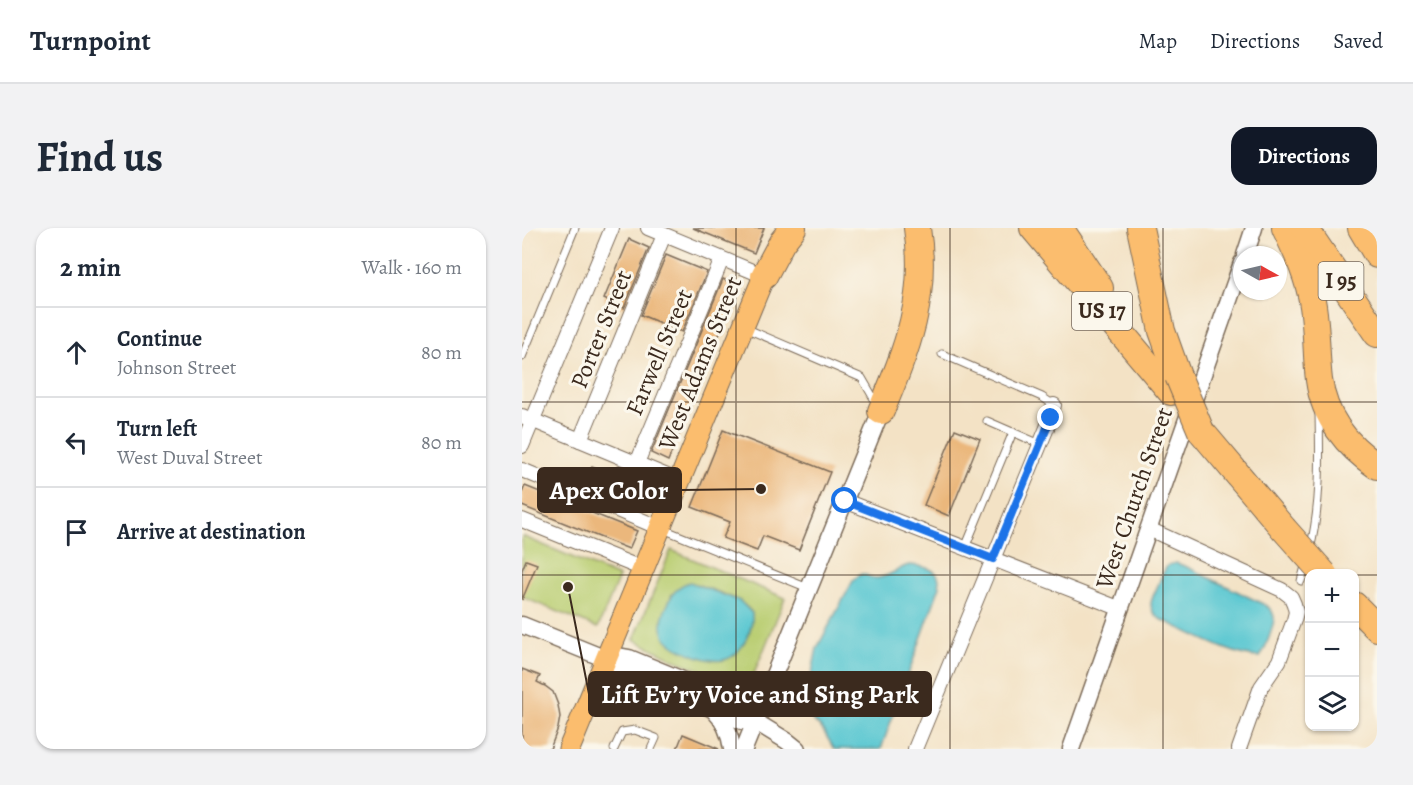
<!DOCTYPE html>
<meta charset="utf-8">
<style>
:root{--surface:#fff;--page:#f2f2f3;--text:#1f2937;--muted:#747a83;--line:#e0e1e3;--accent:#111827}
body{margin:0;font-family:Alegreya,serif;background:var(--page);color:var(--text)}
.controls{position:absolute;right:18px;bottom:18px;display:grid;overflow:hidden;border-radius:12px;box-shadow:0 2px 4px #0004}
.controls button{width:54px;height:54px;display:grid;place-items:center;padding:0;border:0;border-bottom:2px solid var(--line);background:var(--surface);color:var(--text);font:30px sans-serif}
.compass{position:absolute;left:711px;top:18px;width:54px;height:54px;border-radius:50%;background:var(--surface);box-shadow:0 2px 4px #0004;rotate:98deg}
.stop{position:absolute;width:18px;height:18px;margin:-14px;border:4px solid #1a73e8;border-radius:50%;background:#fff}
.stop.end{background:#1a73e8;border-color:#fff;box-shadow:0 2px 6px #0008}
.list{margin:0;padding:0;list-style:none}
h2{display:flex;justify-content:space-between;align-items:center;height:78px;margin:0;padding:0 24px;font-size:26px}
h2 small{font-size:20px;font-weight:400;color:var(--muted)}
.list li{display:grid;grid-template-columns:39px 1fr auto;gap:18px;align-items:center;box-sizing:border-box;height:90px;padding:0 24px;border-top:2px solid var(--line)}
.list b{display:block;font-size:22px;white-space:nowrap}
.list p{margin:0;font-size:20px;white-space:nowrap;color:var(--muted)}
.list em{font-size:20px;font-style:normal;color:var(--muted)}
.icon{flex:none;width:33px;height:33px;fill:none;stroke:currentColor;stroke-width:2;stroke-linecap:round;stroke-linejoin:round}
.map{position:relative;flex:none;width:855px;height:521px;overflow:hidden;border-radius:18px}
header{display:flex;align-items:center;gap:36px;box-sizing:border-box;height:84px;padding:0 30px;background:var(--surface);border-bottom:2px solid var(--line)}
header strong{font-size:28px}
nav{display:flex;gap:33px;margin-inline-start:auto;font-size:21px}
.intro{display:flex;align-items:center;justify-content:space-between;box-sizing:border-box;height:144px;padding:0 36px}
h1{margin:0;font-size:42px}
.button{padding:15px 27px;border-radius:18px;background:var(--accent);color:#fff;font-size:21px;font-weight:700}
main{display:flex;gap:36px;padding:0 36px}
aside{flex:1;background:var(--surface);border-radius:18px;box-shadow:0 2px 4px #0004}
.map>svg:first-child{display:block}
.green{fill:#bace72;stroke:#7a7c48;stroke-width:1.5;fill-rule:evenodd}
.water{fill:#5ac7d1;stroke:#4a7878;stroke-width:1.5}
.building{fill:#ebb77b}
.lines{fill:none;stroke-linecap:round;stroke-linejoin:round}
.service-casing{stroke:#7b6a58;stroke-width:9}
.minor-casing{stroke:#7b6a58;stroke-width:16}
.tertiary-casing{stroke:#7b6a58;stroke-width:19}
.primary-casing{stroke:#7b6a58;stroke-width:23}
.motorway-casing{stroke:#7b6a58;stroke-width:28}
.service{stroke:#fff;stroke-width:7}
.minor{stroke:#fff;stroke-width:14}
.tertiary{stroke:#fff;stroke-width:16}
.primary{stroke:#fbbd6e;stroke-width:21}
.motorway{stroke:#fbbd6e;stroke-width:26}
.motorway-bridge-casing{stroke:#7b6a58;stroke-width:28;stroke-linecap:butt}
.motorway-bridge{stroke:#fbbd6e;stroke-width:26}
.route{stroke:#1a73e8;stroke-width:8}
.grid{fill:none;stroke:#3b2a1e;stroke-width:1.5;stroke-opacity:0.55}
.labels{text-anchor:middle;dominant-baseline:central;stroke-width:6;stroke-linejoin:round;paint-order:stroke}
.shield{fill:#fbf7ec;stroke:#75685c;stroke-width:1.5}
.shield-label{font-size:22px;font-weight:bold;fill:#3b2a1e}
.street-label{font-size:24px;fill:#3b2a1e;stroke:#fbf7ec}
.leader{fill:none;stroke:#3b2a1e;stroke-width:2}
.callout-dot{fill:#3b2a1e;stroke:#fbf7ec;stroke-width:2}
.callout{fill:#3b2a1e;stroke:#3b2a1e;stroke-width:2}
.callout-label{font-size:26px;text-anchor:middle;font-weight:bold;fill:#fff}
</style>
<header>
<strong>Turnpoint</strong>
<nav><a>Map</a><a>Directions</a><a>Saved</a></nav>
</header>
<div class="intro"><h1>Find us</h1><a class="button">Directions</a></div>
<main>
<aside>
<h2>2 min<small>Walk · 160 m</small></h2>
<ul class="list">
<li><svg class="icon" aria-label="ahead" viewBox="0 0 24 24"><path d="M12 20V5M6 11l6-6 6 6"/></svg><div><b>Continue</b><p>Johnson Street</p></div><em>80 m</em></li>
<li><svg class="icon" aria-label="left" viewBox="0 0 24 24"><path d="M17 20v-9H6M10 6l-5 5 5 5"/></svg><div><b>Turn left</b><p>West Duval Street</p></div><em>80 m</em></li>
<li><svg class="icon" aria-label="arrive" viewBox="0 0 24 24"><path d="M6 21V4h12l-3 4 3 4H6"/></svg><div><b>Arrive at destination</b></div></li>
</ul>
</aside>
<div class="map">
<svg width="855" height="521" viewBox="0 0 855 521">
<rect width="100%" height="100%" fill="#fbf7ec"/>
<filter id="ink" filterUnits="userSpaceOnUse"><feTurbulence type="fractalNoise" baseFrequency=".0167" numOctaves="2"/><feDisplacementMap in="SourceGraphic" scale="12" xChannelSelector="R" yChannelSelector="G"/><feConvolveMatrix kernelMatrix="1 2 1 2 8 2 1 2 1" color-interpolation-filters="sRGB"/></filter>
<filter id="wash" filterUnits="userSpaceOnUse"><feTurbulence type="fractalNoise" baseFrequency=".008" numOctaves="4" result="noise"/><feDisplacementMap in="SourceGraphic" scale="24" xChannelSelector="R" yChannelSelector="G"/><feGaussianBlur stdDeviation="1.35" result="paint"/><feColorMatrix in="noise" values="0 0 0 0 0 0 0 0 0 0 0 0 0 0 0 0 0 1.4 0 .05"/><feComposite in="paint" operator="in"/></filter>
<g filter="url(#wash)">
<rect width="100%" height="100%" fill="#f3e2c5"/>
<g class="green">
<polygon points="0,308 97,349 76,400 0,369"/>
<path d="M149,322L263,370L227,458L193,447L155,433L113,412L112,411ZM174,356C190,362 220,370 230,385L225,410L211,427L176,428L154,417L142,406L140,392L150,366Z"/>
</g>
<g class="water">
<path d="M654,335L665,339L743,377C748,380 751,383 752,389C752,398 743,422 738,429C710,429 664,402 638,391C622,378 631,370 637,355C640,347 641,343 646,337Z"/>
<path d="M387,337C395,338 412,339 416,348C417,350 417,356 418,358L359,521H312L301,502L287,488L284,481L285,469L295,420L331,353C343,340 341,349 353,350C365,351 376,340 387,337Z"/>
<path d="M168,354L218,373L230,385C232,400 220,426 205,431C190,437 149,421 142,407C137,396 141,386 146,376C150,365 156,357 168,354Z"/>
</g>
<g id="blocks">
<g class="building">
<polygon points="171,0 242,0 232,25"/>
<polygon points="107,11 127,20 102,80 82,71"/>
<polygon points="144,27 185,44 160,104 119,87"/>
<polygon points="201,51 217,58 146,233 129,225"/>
<polygon points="433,201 458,211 427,288 402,277"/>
<polygon points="201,202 308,244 277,322 241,308 235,323 201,310 208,294 170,279"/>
<polygon points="70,238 131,263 123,282 63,257"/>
<polygon points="3,258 115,303 107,321 0,278 0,265"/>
<polygon points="4,332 15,336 0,372 0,342"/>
<polygon points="0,441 18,448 15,454 23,458 31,464 36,477 38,489 36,500 28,521 0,521"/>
<polygon points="161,506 197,521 155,521"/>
</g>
</g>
</g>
<g filter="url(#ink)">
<use href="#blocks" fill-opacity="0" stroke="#7b6a58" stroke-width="1.5"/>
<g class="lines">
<g class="service-casing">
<g id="service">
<polyline points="223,100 340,150 355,176"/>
<polyline points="420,126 520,169 532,177"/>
<polyline points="0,129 53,0"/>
<polyline points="465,193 518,216"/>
<polyline points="141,301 286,360"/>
<polyline points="443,320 491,204"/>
<path d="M788,322C799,275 798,234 797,186"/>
<polyline points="779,353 784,335"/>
<polyline points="92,521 100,504 113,502 134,510 129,521"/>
</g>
</g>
<g class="minor-casing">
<g id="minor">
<polyline points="126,0 242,48 243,43"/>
<polyline points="0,188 157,253"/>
<polyline points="58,212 142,7"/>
<polyline points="0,218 90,0"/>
<polyline points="115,235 200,31"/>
<polyline points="0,242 138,300"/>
<polyline points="323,273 599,381"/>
<polyline points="0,292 121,341"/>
<polyline points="627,301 760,362 769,369 772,376 774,384 772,392 757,433 739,459 717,521"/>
<polyline points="393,521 529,190 532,177"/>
</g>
</g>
<g class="tertiary-casing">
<g id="tertiary">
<polyline points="723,27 732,0"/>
<polyline points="0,397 84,431 91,439 101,444 220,493 234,494 265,513 275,521"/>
<polyline points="84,431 96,428 107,430 187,463 225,480 231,486 234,494"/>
<path d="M191,481C202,492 208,505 210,521"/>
<polyline points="222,521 359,183"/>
<polyline points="549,521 720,35"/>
</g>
</g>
<g class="primary-casing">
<polyline id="primary" points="47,521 242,48"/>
</g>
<g class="motorway-casing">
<g id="motorway">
<polyline points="511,0 649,164"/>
<polyline points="538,0 578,60"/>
<polyline points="618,0 640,103 656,148"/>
<path d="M763,0C775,25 787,50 791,78C795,103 794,128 797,152C802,189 825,218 855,238"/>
<polyline points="783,0 855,106"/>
<polyline points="839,0 855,27"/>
<polyline points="242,48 260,14 271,0"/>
<path d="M359,183C385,121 406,69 395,0"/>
<polyline points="679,203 761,300"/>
<polyline points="832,377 855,400"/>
</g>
</g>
<use href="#service" class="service"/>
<use href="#minor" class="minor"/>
<use href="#tertiary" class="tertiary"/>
<use href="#primary" class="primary"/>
<use href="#motorway" class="motorway"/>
<g class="motorway-bridge-casing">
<g id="motorway-bridge">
<polyline points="656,148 679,203"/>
<polyline points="761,300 802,346"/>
</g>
</g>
<use href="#motorway-bridge" class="motorway-bridge"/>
</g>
</g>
<g class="lines" filter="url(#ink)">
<polyline class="route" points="323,273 471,331 529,190"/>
</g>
<path class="grid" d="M214,0V521M428,0V521M641,0V521M0,174H855M0,347H788M832,347H855"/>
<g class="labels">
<g class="shield">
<rect x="796.5" y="34" width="45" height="38" rx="4.5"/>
<rect x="550" y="64" width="60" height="38" rx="4.5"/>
</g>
<g class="shield-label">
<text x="819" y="53">I 95</text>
<text x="580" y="83">US 17</text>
</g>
<g class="street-label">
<text transform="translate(79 101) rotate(-68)">Porter Street</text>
<text transform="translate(137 124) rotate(-67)">Farwell Street</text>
<text transform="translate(178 135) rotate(-68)">West Adams Street</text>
<text transform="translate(612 270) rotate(-71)">West Church Street</text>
</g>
</g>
<path class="leader" d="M239 261L159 262M46 359L67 466"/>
<g class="callout-dot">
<circle cx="239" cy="261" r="6"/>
<circle cx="46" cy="359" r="6"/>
</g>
<g class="callout">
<rect x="16" y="240" width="143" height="44" rx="6"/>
<rect x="67" y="444" width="342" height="44" rx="6"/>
</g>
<g class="callout-label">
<text x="87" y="271">Apex Color</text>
<text x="238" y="475">Lift Ev’ry Voice and Sing Park</text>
</g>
</svg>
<div class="controls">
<button>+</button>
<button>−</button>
<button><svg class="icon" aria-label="layers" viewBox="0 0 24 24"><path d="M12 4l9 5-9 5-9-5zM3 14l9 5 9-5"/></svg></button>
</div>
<svg class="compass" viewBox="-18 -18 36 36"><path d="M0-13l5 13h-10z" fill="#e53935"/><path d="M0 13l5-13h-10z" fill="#747a83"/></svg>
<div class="stop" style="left:323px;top:273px"></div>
<div class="stop end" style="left:529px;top:190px"></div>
</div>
</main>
